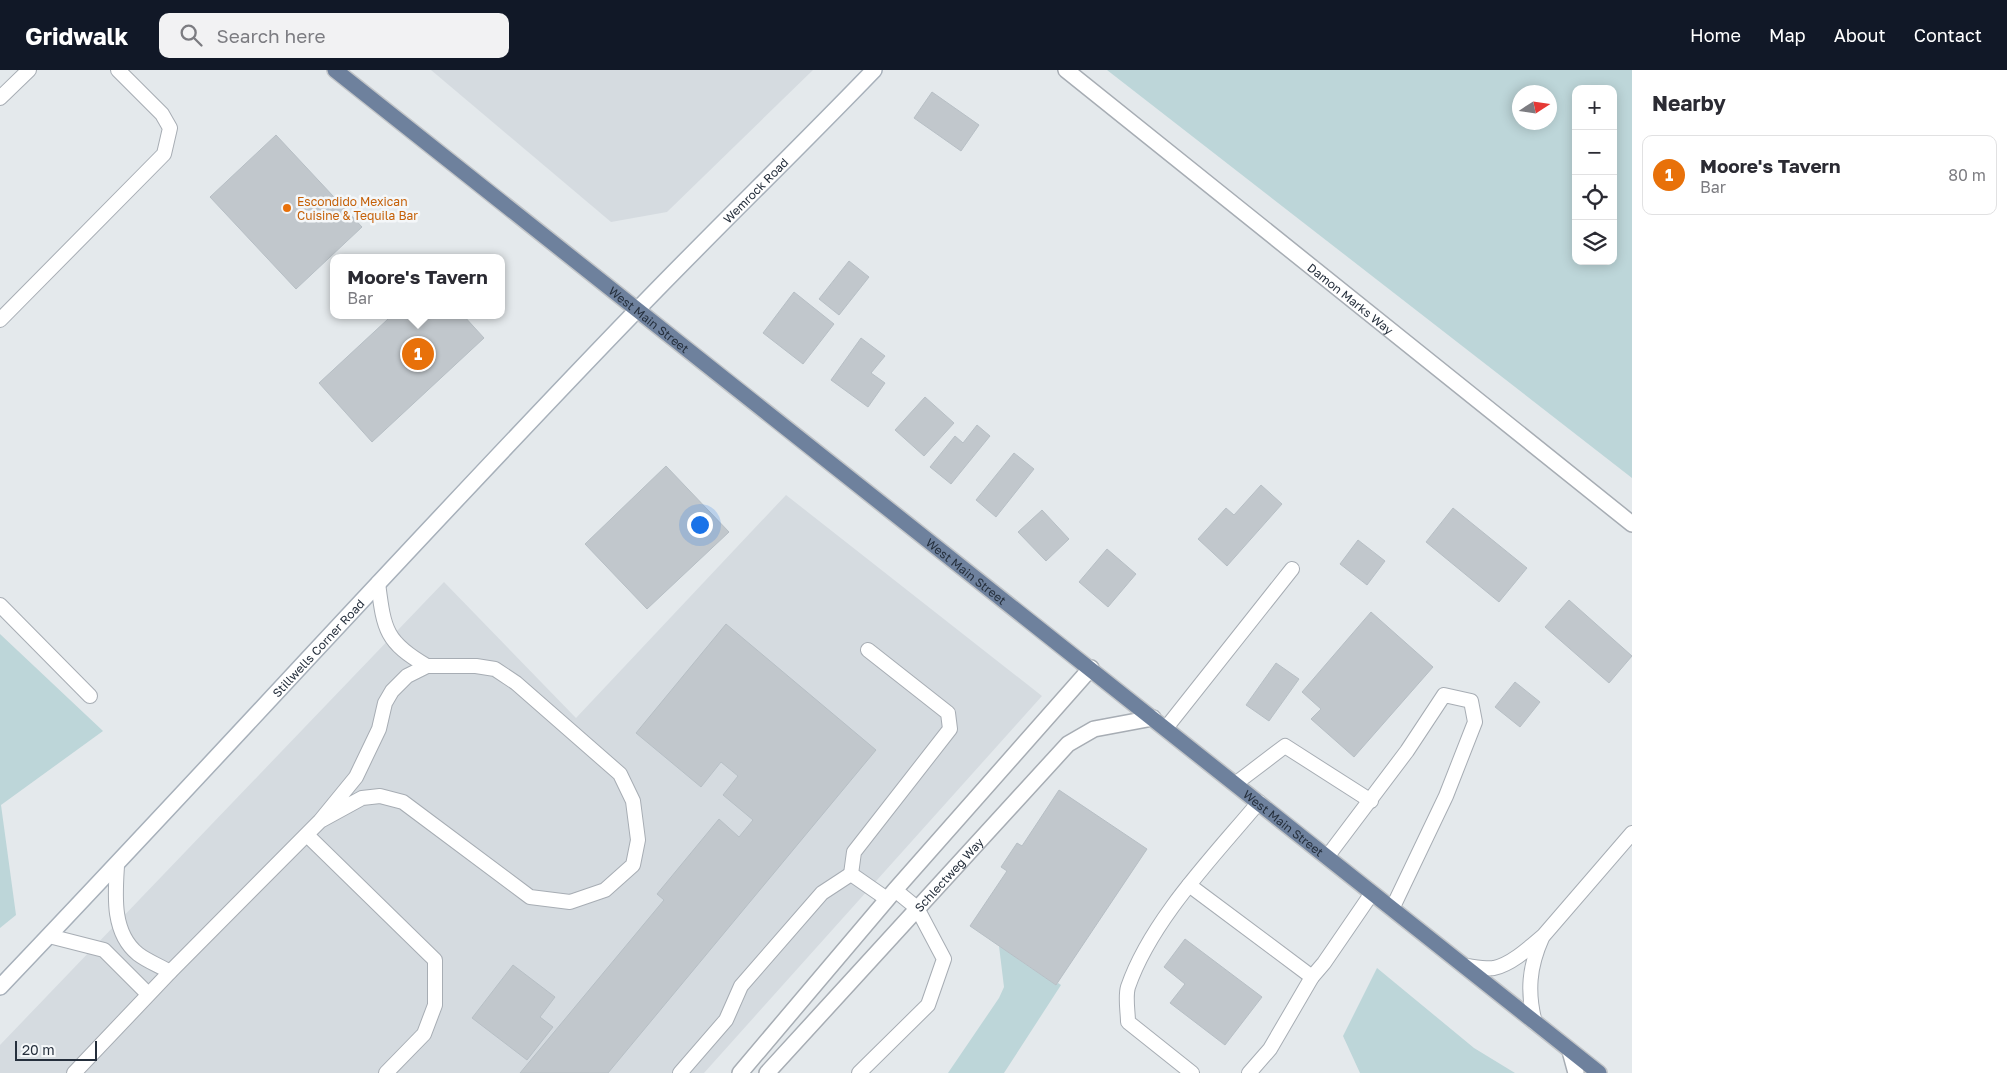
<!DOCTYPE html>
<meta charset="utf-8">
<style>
:root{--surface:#fff;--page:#f2f2f3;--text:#2b2b33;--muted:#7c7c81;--line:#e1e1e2;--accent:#111827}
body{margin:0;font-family:"Golos Text",sans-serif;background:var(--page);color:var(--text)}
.controls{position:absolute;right:15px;top:15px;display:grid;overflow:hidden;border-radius:10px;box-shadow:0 2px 12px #0003}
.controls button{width:45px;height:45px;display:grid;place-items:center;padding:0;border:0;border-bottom:1px solid var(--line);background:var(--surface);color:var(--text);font:25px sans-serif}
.compass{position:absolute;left:1512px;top:15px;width:45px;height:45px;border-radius:50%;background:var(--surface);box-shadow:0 2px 12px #0003;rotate:78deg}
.scale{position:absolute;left:15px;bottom:12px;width:82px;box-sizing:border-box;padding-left:5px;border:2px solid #252f3c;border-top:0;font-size:14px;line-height:18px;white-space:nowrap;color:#252f3c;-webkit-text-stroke:4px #f4f7f9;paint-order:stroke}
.you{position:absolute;left:699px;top:454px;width:18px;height:18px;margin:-12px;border:4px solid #fff;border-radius:50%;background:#1a73e8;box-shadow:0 0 0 8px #1a73e833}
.badge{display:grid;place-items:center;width:32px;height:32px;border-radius:50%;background:var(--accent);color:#fff;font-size:16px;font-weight:700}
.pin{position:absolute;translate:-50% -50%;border:2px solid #fff;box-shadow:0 1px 5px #0006}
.popup{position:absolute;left:330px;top:184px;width:175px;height:65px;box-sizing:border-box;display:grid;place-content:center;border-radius:10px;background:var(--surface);filter:drop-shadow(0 1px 4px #0005);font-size:16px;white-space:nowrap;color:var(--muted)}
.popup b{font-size:19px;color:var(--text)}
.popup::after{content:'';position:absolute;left:50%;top:100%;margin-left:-10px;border:10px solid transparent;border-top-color:var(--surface)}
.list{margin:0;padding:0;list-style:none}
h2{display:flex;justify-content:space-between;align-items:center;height:65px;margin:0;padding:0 20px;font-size:21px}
h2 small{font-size:16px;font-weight:400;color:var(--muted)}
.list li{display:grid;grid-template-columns:32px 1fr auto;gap:15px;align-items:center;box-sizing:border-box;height:80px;margin:0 10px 10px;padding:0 10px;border:1px solid var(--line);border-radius:10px}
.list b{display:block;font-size:19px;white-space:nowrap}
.list p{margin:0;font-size:16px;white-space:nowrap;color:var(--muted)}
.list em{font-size:16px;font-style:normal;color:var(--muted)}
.icon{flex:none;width:28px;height:28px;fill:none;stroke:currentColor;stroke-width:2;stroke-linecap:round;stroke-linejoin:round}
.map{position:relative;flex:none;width:1632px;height:1003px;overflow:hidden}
header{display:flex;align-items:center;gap:30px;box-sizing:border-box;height:70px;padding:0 25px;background:var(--accent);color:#fff}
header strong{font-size:24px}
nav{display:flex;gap:28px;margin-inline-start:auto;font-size:18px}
.search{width:350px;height:45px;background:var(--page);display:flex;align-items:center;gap:12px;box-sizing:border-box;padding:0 18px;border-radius:10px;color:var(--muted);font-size:19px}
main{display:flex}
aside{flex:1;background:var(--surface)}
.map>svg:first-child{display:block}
.built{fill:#d5dbe0}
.green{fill:#bdd6d9;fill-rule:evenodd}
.building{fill:#c1c7cc;stroke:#b7bfc5}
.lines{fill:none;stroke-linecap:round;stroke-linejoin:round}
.lane-casing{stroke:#a7adb4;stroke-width:16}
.street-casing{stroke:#a7adb4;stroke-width:18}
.secondary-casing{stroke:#a7b0ba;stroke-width:18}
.primary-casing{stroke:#c2c5c8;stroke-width:18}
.lane{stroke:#fff;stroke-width:14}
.street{stroke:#fff;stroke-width:15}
.secondary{stroke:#fff;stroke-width:15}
.primary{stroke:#6e819d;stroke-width:15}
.food-dot{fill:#e8710a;stroke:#f4f7f9;stroke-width:2}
.labels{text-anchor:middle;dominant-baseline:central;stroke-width:5;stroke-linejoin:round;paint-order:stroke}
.street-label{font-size:12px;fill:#252f3c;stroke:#f4f7f9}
.food-label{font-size:12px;fill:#c56008;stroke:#f4f7f9;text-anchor:start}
</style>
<header>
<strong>Gridwalk</strong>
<div class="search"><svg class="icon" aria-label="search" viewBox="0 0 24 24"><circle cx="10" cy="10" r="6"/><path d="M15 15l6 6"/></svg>Search here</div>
<nav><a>Home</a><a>Map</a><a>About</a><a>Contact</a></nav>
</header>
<main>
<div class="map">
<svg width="1632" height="1003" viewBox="0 0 1632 1003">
<rect width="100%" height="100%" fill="#e4e9ec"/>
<g class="built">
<polygon points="431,0 813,0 667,142 611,152"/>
<polygon points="786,425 1042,626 704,1003 0,1003 0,975 444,512 576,648"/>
</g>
<g class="green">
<path d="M1107,0H1632V408ZM1576,19H1613V191H1576ZM1550,22V52H1520V22Z"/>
<polygon points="0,564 103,661 1,735 16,845 0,858"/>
<polygon points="999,876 1056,915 1058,913 1061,915 1004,1003 948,1003 999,928 1004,917"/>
<polygon points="1377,898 1474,978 1515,1003 1360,1003 1343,966"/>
</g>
<g class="building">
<polygon points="932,22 979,55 961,81 914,48"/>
<polygon points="276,65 362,157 296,219 210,127"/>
<polygon points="849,191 869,207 839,245 819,229"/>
<polygon points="794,222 834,254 803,294 763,263"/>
<polygon points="385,245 463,245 484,268 372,372 319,313 388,249"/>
<polygon points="861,268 885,286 871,303 885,313 868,337 831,310"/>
<polygon points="925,327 954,353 924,386 895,360"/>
<polygon points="977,355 990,366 951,414 930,397 955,366 963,373"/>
<polygon points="1014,383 1034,399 996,447 976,430"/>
<polygon points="666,396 729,462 647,539 585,474"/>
<polygon points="1261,415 1282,434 1227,496 1198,469 1226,438 1234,445"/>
<polygon points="1453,438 1527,498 1499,532 1426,472"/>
<polygon points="1042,440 1069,469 1046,491 1018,462"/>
<polygon points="1358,470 1385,491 1367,515 1340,494"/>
<polygon points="1107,479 1136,504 1108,537 1079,512"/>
<polygon points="1569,530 1632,586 1609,613 1545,557"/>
<polygon points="1371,542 1433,597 1354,687 1311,649 1321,639 1302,622"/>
<polygon points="726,554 876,680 608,1003 520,1003 664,830 657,824 719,749 739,767 753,750 723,725 738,706 721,692 701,717 636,663"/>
<polygon points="1276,593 1299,609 1269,651 1246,635"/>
<polygon points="1515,612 1540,632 1520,657 1495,637"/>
<polygon points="1059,720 1147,779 1056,915 970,856 1007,801 1001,797 1017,773 1022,776"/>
<polygon points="1185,869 1262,927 1225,975 1170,933 1185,914 1164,897"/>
<polygon points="513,895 555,927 540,947 553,957 527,990 472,948"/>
</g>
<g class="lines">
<g class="lane-casing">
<g id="lane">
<polyline points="0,28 29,0"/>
<polyline points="0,250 164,84 170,58 162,44 118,0"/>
<path d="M378,513C384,559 385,572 427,596"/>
<polyline points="0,535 90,626"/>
<polyline points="868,580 948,643 950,659 854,782 851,804 887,829"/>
<polyline points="1166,658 1292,499"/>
<polyline points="1235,714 1285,676 1371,731"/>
<polyline points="307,765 435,890 435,935 424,964 386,1003"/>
<polyline points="1327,787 1407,681 1444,625 1471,631 1475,652 1446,726 1392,839"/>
<path d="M117,796C115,826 112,863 138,884C147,891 160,896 170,902"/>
<polyline points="1189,815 1312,907"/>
<polyline points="49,866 104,880 148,924"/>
<path d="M1467,896C1475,897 1486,899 1494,898C1512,894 1530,877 1544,865L1632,763"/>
<path d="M1535,953C1527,922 1529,897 1542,868"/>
<polyline points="74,1003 170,902 320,751 356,707 379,659 385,633 392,621 407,606 427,596 476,596 495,599 516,613 620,704 633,731 638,770 633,795 605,820 570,832 530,827 403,732 380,726 362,728 320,751"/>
<polyline points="680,1003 726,950 741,916 822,823 851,804"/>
<polyline points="859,1003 928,935 944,889 917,838 895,820"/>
<path d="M1192,1003L1128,952C1128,942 1125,927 1128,917C1151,850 1214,786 1259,732"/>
<polyline points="1249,1003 1270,979 1312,907 1324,893 1372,823"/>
</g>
</g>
<g class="street-casing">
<g id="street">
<path id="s1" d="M1066,0L1632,454"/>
<polyline points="1570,981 1576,1003"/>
<polyline points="740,1003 895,820 1091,598"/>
<path id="s2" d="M767,1003L1068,674L1094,659L1153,648"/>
</g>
</g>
<g class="secondary-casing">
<g id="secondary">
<path id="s3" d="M0,917C214,693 421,463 637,240C715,159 796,81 874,0"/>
</g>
</g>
<g class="primary-casing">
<g id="primary">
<path id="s4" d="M335,0L1599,1003"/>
</g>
</g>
<use href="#lane" class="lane"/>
<use href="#street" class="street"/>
<use href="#secondary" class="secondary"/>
<use href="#primary" class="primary"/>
</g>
<circle class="food-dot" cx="287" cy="138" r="5"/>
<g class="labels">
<g class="street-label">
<text stroke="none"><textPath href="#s3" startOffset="1098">Wemrock Road</textPath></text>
<text stroke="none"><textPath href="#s1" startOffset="365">Damon Marks Way</textPath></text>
<text stroke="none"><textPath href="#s4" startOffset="401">West Main Street</textPath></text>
<text stroke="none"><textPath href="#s4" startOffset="806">West Main Street</textPath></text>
<text stroke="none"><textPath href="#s3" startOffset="465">Stillwells Corner Road</textPath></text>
<text stroke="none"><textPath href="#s4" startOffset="1211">West Main Street</textPath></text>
<text stroke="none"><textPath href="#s2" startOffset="269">Schlectweg Way</textPath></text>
</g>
<g class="food-label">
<text x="297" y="131">Escondido Mexican<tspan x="297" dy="14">Cuisine &amp; Tequila Bar</tspan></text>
</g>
</g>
</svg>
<div class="controls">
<button>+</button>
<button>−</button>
<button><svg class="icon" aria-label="locate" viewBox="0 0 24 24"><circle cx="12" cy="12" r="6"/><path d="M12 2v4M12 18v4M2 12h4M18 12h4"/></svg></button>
<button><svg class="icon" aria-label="layers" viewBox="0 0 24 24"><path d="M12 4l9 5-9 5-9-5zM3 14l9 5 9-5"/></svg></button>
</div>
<svg class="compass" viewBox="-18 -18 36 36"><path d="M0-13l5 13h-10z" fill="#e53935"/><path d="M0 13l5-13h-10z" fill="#7c7c81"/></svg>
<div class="scale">20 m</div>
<div class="you"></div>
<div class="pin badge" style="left:418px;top:284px;background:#e8710a">1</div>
<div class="popup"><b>Moore's Tavern</b>Bar</div>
</div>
<aside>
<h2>Nearby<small></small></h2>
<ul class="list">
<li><span class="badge" style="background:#e8710a">1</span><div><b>Moore's Tavern</b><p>Bar</p></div><em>80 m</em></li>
</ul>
</aside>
</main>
